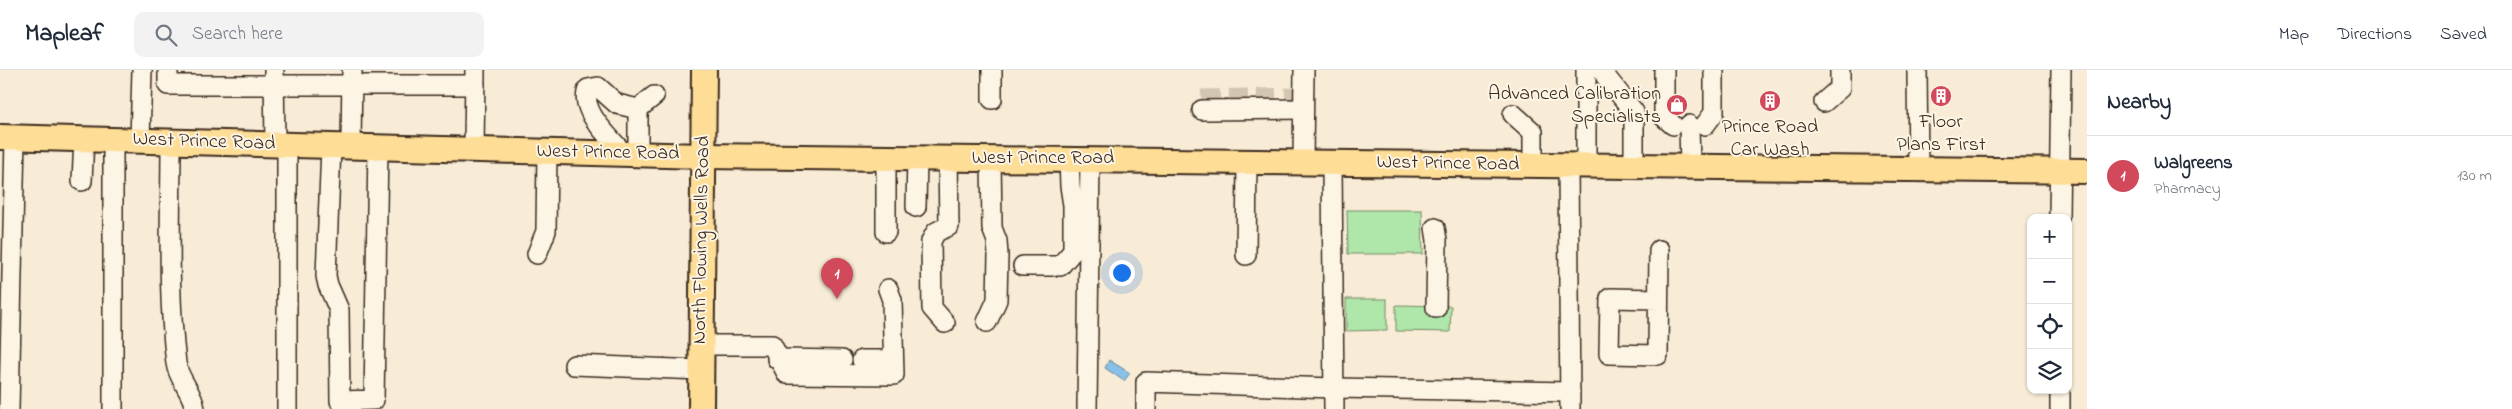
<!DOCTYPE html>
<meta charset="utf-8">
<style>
:root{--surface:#fff;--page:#f2f2f3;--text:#1f2937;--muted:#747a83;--line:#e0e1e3;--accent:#d1495b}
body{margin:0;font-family:"Indie Flower",sans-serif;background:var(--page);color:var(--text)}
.controls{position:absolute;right:15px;bottom:15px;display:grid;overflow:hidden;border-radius:10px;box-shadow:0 1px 4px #0004}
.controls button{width:45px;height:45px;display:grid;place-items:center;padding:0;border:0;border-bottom:1px solid var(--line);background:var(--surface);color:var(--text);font:25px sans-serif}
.you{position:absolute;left:1121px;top:202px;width:18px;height:18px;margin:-12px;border:4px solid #fff;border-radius:50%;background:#1a73e8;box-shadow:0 0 0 8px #1a73e833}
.badge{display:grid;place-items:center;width:32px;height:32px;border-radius:50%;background:var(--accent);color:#fff;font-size:16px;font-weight:700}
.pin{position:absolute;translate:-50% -41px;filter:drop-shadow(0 1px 2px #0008)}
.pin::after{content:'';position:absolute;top:26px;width:18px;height:15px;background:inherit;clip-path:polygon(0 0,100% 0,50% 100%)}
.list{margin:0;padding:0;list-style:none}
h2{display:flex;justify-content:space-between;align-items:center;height:65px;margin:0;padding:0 20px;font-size:21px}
h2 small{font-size:16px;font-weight:400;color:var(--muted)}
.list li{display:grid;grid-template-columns:32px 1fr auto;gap:15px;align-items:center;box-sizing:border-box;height:80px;padding:0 20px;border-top:1px solid var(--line)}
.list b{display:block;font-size:19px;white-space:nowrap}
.list p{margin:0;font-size:16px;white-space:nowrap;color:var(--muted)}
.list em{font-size:16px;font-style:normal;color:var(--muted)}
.icon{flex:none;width:28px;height:28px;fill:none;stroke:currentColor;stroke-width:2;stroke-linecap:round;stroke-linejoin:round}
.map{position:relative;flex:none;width:2087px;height:339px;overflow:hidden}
header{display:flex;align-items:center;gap:30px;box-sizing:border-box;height:70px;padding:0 25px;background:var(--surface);border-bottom:1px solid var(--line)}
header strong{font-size:24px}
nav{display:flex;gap:28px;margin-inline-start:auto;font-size:18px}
.search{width:350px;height:45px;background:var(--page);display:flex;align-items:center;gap:12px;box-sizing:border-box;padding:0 18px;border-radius:10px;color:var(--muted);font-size:19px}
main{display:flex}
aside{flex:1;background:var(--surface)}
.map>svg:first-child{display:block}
.green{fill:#afe6a9;stroke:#758864}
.water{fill:#88c0e7;stroke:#698497}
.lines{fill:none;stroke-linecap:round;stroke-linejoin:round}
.minor-tunnel{stroke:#d2c5b1;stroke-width:19;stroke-dasharray:19 9;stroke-linecap:butt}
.minor-casing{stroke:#3b2a1e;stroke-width:22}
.major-casing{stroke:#3b2a1e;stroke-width:28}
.minor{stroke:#fcf5e5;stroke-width:19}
.major{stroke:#fedd96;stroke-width:24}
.labels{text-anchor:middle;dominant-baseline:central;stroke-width:4;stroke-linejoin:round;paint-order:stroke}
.poi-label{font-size:20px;fill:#3b2a1e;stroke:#fcf5e5}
.street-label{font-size:20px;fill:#3b2a1e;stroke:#fcf5e5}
</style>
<header>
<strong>Mapleaf</strong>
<div class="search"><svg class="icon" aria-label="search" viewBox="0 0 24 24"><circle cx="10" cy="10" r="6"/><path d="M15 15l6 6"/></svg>Search here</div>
<nav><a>Map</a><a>Directions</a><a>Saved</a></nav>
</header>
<main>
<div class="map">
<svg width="2087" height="339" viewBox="0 0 2087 339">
<rect width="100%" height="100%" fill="#f8ecd6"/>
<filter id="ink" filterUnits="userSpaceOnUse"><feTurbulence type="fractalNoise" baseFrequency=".02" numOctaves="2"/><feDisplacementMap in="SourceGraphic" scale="10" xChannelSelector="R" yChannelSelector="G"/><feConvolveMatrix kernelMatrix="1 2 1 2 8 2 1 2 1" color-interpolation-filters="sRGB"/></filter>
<g filter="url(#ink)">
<g class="green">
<polygon points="1347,140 1422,140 1423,184 1348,184"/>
<polygon points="1346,229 1387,229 1387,260 1346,261"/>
<polygon points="1396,235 1451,236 1450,262 1396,261"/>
</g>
<polygon class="water" points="1109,290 1130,303 1124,311 1105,298"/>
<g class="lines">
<polyline class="minor-tunnel" points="1201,29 1304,27"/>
<g class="minor-casing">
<g id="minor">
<polyline points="168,0 168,15 475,15"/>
<polyline points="274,0 275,75"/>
<polyline points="1586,0 1586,96"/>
<polyline points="1603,0 1606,7 1634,42 1634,96"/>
<polyline points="1664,0 1664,47 1673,55"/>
<polyline points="1917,0 1918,99"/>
<polyline points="992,29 992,0"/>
<polyline points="1824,32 1840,18 1840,0"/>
<polyline points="1202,40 1303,39"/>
<polyline points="1513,44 1533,62 1533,95"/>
<polyline points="1689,55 1690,97"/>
<polyline points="1705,55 1714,43 1714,0"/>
<polyline points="140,70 142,0"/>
<path d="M171,71C171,145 167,220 176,293C178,309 193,322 195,339"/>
<polyline points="287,75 287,339"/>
<polyline points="331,76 326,206 328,215 339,240 340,331 374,330 378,77"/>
<polyline points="351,76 352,0"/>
<polyline points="474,79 475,0"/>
<path d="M623,83C610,67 579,41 588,19L598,17L617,34L638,39"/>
<polyline points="638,84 638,39 654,26"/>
<polyline points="886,87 886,162"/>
<polyline points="1303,93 1304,0"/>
<polyline points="1332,93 1334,339"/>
<polyline points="1568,95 1570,339"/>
<polyline points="82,111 84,69"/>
<polyline points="916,137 917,87"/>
<polyline points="2059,148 2061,0"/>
<polyline points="1435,158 1437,170 1436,238"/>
<polyline points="537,184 546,161 547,81"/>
<polyline points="1246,185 1247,91"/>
<polyline points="1023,196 1060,196 1073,181 1073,135 1070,116 1069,89"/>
<polyline points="1658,229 1610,228 1609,284 1658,285 1659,180"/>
<polyline points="987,252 997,230 998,185 997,171 992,158 991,88"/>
<polyline points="945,253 932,238 931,171 936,162 949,156 948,88"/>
<polyline points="701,275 772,275 787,304 894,305 892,230 888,219"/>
<polyline points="777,289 842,290"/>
<polyline points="862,290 893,290"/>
<polyline points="574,295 701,300"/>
<polyline points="2060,320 2060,339"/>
<polyline points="9,339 15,68"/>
<polyline points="113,339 113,70"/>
<polyline points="1087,339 1090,89"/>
<polyline points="1146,339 1146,312 1334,318 1570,322"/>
</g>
</g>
<g class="major-casing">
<g id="major">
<polyline points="0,67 702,86 2087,101"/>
<polyline points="701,339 704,0"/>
</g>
</g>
<use href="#minor" class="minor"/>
<use href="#major" class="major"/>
</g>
</g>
<defs>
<g id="building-disc" transform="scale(1.125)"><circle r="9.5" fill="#d1495b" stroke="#fcf5e5"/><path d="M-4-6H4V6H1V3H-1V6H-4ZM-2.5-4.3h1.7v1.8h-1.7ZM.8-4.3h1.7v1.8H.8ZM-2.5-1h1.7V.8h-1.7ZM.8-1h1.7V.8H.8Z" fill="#fff"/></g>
<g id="shop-disc" transform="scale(1.125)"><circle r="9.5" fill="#d1495b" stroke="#fcf5e5"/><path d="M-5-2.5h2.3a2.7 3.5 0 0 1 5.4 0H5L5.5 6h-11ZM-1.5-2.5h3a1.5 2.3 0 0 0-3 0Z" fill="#fff"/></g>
</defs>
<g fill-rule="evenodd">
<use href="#building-disc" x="1941" y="26"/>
<use href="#building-disc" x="1770" y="31"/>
<use href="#shop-disc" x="1677" y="35"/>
</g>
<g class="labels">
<g class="poi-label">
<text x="1661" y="24" text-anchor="end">Advanced Calibration<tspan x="1661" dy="23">Specialists</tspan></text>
<text x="1941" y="52">Floor<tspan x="1941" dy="23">Plans First</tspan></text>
<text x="1770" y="57">Prince Road<tspan x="1770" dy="23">Car Wash</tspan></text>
</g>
<g class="street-label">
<text transform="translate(204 72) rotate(2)">West Prince Road</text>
<text transform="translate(608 83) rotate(1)">West Prince Road</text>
<text x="1043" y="88">West Prince Road</text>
<text transform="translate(1448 94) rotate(1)">West Prince Road</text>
<text transform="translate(702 170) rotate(-89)">North Flowing Wells Road</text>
</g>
</g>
</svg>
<div class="controls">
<button>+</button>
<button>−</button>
<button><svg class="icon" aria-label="locate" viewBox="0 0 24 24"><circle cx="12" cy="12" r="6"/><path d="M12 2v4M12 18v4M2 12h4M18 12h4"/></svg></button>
<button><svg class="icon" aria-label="layers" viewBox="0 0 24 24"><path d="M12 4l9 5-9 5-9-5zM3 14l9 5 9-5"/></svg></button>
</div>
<div class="you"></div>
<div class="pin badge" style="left:837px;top:229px">1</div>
</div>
<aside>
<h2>Nearby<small></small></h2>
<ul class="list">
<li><span class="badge">1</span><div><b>Walgreens</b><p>Pharmacy</p></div><em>130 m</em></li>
</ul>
</aside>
</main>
